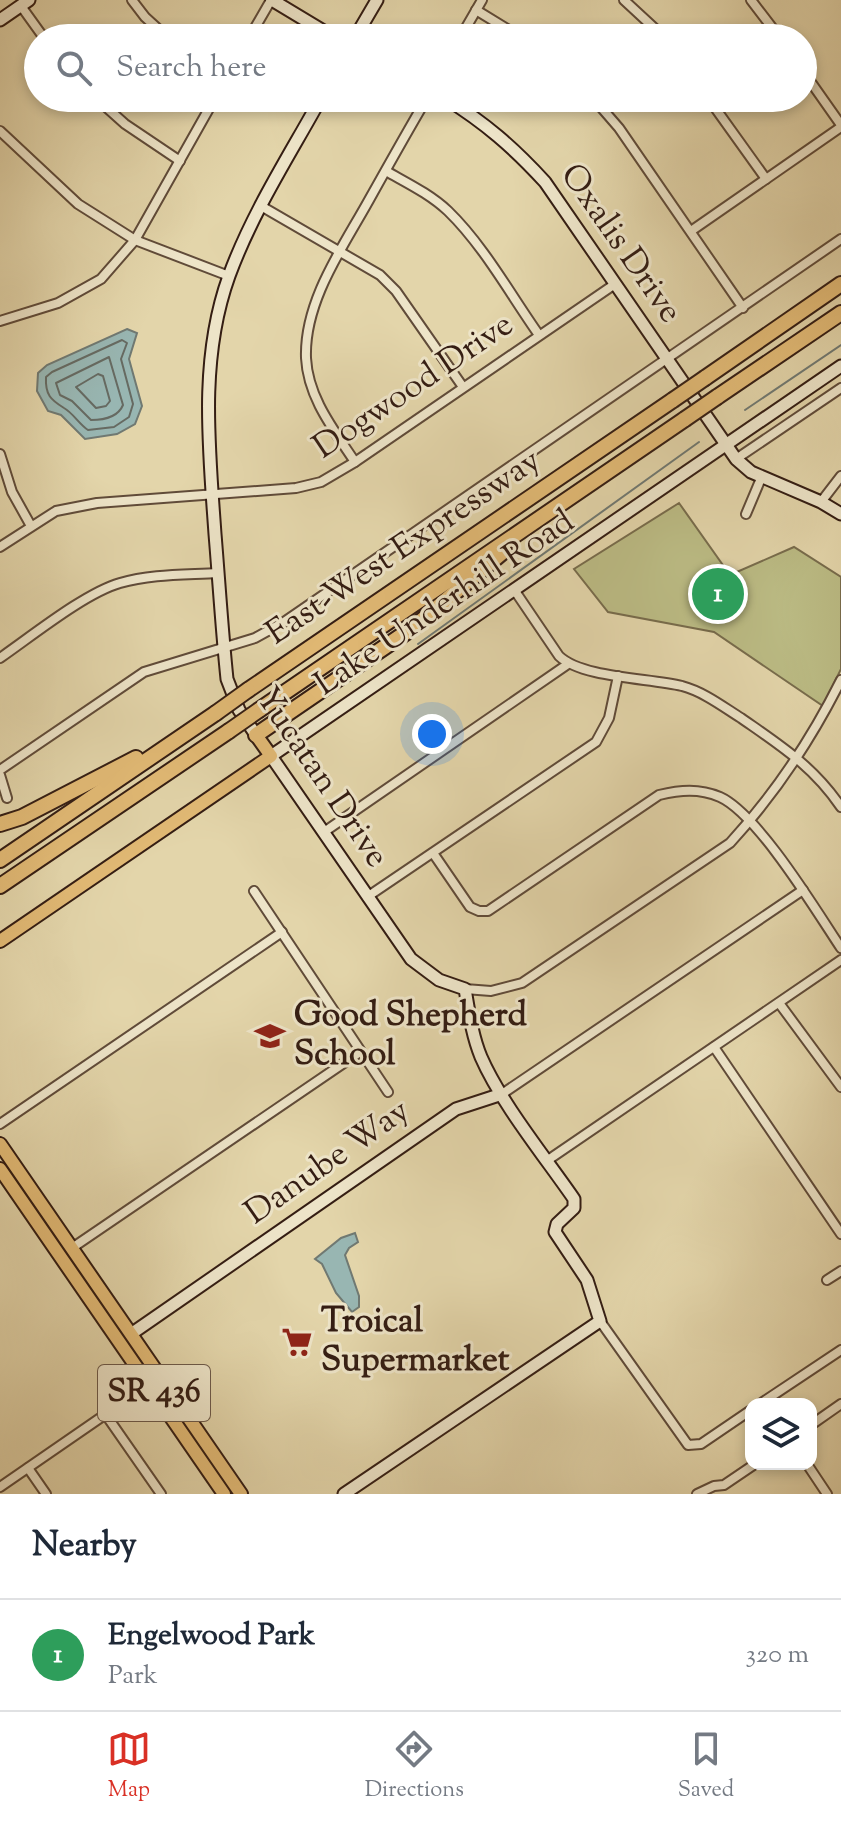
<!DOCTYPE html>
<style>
:root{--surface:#fff;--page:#f2f2f3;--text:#1f2937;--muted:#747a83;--line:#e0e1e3;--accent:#d93025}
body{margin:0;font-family:"Sorts Mill Goudy",serif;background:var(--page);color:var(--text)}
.controls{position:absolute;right:24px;bottom:24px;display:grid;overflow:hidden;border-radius:16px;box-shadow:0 4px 12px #0003}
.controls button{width:72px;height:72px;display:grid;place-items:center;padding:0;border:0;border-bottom:2px solid var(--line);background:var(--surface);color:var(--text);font:40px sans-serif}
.you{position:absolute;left:432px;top:734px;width:28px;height:28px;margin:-20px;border:6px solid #fff;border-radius:50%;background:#1a73e8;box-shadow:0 0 0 12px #1a73e833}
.badge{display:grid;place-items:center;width:52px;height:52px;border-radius:50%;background:var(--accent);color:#fff;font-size:26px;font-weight:700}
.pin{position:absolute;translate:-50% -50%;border:4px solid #fff;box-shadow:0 2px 8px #0006}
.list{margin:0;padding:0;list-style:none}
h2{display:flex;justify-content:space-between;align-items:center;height:104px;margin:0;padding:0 32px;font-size:34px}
h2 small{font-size:26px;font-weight:400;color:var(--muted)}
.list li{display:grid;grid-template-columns:52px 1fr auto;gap:24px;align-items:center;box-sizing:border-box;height:112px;padding:0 32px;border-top:2px solid var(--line)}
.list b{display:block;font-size:30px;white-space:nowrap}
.list p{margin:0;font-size:26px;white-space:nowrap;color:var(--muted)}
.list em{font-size:26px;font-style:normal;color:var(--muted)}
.icon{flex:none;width:44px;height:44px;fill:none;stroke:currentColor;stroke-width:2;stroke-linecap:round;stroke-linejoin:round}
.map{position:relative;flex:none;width:841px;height:1494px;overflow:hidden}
.search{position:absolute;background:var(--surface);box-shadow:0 4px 12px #0003;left:24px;right:24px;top:24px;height:88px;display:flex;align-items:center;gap:20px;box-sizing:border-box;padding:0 28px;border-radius:44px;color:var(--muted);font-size:30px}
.sheet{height:216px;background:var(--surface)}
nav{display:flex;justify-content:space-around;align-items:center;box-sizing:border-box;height:112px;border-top:2px solid var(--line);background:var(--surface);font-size:22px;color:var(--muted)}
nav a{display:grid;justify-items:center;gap:4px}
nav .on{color:var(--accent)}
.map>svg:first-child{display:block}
.green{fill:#bbbb84;stroke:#786c4c;stroke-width:2}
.water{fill:#98b6b2;stroke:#707972;stroke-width:2}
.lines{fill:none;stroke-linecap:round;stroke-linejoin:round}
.shore{stroke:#666a62;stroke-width:2}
.stream{stroke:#707972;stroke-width:2}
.street-casing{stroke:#604b39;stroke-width:12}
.secondary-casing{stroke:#341d13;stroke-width:15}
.primary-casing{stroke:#341d13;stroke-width:16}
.highway-casing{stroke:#341d13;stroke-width:18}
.street{stroke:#ede4c8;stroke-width:8}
.secondary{stroke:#ede4c8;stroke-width:11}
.primary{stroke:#e2ba75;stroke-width:12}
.highway{stroke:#e2ba75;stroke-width:14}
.highway-bridge-casing{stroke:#341d13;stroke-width:18;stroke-linecap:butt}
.highway-bridge{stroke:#e2ba75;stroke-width:14}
.labels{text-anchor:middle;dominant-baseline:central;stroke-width:6;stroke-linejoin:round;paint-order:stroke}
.shield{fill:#ede4c8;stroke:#6c5949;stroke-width:2}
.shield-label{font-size:32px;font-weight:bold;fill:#341d13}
.street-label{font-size:34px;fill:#341d13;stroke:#ede4c8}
.poi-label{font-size:34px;font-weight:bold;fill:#341d13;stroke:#ede4c8;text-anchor:start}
</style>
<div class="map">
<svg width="841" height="1494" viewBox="0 0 841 1494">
<rect width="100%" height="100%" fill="#e3d5aa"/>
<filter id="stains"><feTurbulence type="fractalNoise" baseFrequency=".0025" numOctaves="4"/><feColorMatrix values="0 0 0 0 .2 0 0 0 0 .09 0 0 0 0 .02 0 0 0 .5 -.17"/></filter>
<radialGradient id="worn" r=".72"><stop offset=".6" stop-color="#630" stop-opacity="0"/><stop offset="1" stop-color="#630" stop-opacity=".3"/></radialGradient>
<polygon class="green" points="679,503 730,575 794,547 841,577 841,669 823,706 714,632 608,612 574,569"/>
<g class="water">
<polygon points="127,329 137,333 129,359 142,406 135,424 117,434 85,439 61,415 48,411 37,391 38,373 47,365"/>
<polygon points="355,1233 358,1242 349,1248 345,1255 359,1296 359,1307 352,1312 336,1293 322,1264 315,1259 341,1238"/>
</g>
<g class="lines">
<g class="shore">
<path d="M122,340L127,343L121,359L133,404L129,417L114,427L88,430C79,424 73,413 64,408C51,400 45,395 46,377L52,372Z"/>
<path d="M109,357L123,405C118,417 104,420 91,420L72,401L60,395L56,383Z"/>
<polygon points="98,374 103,376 110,401 106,406 96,408 76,387"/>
</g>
<g class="stream">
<polyline points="745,410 841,345"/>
<polyline points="418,644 699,442"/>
</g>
<g class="street-casing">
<g id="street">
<polyline points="132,0 145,17 168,38"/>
<polyline points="624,0 665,38"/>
<polyline points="751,0 780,38"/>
<polyline points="21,6 44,38"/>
<polyline points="476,10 522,38"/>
<polyline points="249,38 271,0"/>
<polyline points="460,38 482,0"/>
<polyline points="803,71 841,125"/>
<polyline points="96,98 125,124 180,161"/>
<polyline points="593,98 619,128 743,308"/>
<polyline points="708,98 766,179"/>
<polyline points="0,131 78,204 135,240 229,276"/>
<path d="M386,171C407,183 430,194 448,211C484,246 510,294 539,335"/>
<polyline points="261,206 380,275 396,291 463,387"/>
<polyline points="691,231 841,127"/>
<polyline points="0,321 58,303 101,279 135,240 215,98"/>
<polyline points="0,454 12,492 31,526"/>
<polyline points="736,459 841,388"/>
<path d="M355,462C334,430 308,398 306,358C304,301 343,247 369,200C388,166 407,132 427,98"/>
<polyline points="821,502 841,476"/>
<polyline points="746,514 762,476"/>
<polyline points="0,547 56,511 97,503 296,488 321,482 355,462 615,284"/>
<path d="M515,591L559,656C582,678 649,678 682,686C704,692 722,706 741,718C781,746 813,766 841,807"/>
<path d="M0,658C32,636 85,593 120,583C151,574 185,575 218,573"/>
<polyline points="0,770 144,672 255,638 284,622 841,239"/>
<polyline points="0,775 7,798"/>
<polyline points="324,832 568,664"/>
<path d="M433,853L470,907L479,911H488L659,795C680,790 699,788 720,797C758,814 817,912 841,948"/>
<polyline points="254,891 388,1092"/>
<polyline points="367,897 596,742 609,718 618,676"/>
<path d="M465,989L491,991L522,983L730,843C774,795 812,738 841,680"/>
<polyline points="779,1003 841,1087"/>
<polyline points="714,1047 841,1234"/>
<polyline points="502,1094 803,890"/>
<polyline points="0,1124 282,932"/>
<polyline points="548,1160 841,960"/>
<polyline points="72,1248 360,1052"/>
<polyline points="827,1280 841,1271"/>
<polyline points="600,1321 688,1445 701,1444 751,1410"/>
<polyline points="760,1404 841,1350"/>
<polyline points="106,1415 161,1494"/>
<polyline points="811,1425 841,1404"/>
<polyline points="807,1464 827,1494"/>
<polyline points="28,1468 46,1494"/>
<polyline points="0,1487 148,1385"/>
<polyline points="697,1494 714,1486 724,1485 755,1464"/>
</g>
</g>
<g class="secondary-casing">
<g id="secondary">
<polyline points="272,0 335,38"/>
<polyline points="0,20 29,0"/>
<polyline points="358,38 360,29 377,0"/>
<path d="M445,98C485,123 513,147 545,182L736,459L751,472L821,502L841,514"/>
<path d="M256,735L239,710L227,679C222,631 219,582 215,534C209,447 199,359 229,276C252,213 289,156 321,98"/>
<polyline points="131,1334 456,1109 502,1094"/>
<path d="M344,1494L600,1321L587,1280L555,1232L557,1224L574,1208V1199C545,1157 501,1103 481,1057C472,1035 469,1012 465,989L439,980L411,959L271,756L841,366"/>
</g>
</g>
<g class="primary-casing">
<g id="primary">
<polyline points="0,941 271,756 256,735"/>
<polyline points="0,1144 241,1494"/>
<polyline points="0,1169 224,1494"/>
</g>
</g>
<g class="highway-casing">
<g id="highway">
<polyline points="705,378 841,284"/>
<polyline points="717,397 841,313"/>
<polyline points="248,690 673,400"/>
<polyline points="259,710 685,419"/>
<polyline points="256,735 414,627 504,551"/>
<polyline points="0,824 22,817 136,758"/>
<polyline points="0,860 216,713"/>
<polyline points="0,886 229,731"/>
</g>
</g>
<use href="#street" class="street"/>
<use href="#secondary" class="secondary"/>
<use href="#primary" class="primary"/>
<use href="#highway" class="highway"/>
<g class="highway-bridge-casing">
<g id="highway-bridge">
<polyline points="673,400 705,378"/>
<polyline points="685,419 717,397"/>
<polyline points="216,713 248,690"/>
<polyline points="229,731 259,710"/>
</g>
</g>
<use href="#highway-bridge" class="highway-bridge"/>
</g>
<defs>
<g id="school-bare" transform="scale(2.4)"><path d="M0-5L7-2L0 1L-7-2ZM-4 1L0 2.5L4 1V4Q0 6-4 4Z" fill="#8f2418" stroke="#ede4c8" stroke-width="2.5" paint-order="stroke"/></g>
<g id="supermarket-bare" transform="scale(2.4)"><path d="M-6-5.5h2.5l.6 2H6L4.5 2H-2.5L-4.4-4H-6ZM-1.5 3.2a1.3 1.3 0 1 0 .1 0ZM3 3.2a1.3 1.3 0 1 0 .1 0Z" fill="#8f2418" stroke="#ede4c8" stroke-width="2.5" paint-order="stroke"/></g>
</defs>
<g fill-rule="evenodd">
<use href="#school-bare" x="270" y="1036"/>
<use href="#supermarket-bare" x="297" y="1342"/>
</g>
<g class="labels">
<rect class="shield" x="98" y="1365" width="112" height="56" rx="6"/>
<g class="shield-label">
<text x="154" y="1393">SR 436</text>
</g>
<g class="street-label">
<text transform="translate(620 244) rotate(55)">Oxalis Drive</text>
<text transform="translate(414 387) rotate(-34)">Dogwood Drive</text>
<text transform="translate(404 548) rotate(-34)">East-West Expressway</text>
<text transform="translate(445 604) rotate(-34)">Lake Underhill Road</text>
<text transform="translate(321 778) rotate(56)">Yucatan Drive</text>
<text transform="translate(328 1163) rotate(-35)">Danube Way</text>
</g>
<g class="poi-label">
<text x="294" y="1016">Good Shepherd<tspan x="294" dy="39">School</tspan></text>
<text x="321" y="1322">Troical<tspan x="321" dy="39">Supermarket</tspan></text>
</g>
</g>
<rect width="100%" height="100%" filter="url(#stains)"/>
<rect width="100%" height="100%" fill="url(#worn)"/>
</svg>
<div class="controls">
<button><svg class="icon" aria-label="layers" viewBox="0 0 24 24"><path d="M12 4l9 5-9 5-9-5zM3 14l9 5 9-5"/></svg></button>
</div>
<div class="you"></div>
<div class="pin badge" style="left:718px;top:594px;background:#2e9e5b">1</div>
<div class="search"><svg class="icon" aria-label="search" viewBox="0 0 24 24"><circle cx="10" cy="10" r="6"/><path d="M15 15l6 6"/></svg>Search here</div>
</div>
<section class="sheet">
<h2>Nearby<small></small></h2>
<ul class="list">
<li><span class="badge" style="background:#2e9e5b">1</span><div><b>Engelwood Park</b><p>Park</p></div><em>320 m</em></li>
</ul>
</section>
<nav>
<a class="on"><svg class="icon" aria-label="map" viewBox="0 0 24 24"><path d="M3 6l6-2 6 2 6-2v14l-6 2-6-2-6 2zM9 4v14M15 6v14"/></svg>Map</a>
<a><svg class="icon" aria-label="directions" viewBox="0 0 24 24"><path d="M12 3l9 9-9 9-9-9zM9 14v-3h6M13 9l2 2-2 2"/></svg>Directions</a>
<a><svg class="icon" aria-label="saved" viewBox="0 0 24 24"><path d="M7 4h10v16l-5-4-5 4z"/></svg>Saved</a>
</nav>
